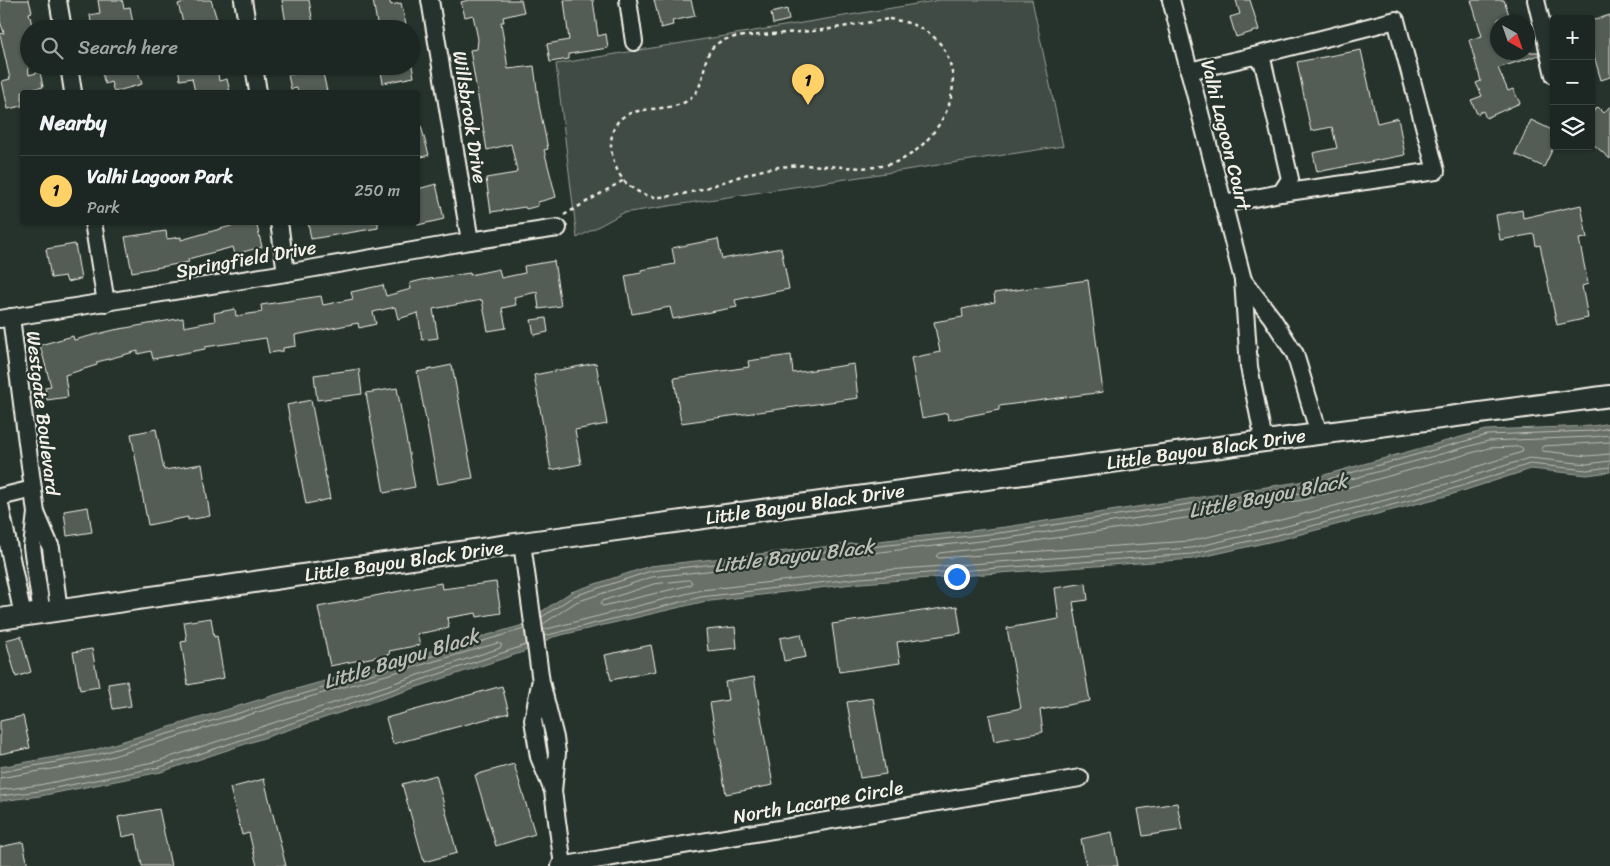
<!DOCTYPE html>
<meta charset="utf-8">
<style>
:root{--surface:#1c2622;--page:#252e2a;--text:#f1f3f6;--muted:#a0a5a5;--line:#3a4340;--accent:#ffd166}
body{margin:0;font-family:Sriracha,sans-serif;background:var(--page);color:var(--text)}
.controls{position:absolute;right:15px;top:15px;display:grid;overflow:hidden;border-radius:5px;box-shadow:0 1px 4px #0004}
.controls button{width:45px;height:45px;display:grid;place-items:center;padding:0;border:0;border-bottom:1px solid var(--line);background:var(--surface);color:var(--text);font:25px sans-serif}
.compass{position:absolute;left:1490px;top:15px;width:45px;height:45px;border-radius:50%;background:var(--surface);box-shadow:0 1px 4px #0004;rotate:140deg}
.you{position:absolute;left:956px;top:576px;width:18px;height:18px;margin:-12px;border:4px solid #fff;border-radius:50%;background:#1a73e8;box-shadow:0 0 0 8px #1a73e833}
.badge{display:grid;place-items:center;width:32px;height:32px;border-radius:50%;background:var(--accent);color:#111;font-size:16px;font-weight:700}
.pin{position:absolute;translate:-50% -41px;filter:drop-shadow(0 1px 2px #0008)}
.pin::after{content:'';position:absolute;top:26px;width:18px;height:15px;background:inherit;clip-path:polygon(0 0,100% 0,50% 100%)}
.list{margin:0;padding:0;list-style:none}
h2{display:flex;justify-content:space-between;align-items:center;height:65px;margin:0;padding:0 20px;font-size:21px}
h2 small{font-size:16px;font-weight:400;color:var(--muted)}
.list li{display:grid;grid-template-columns:32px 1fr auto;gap:15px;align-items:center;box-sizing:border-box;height:70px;padding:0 20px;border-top:1px solid var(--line)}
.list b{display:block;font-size:19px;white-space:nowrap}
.list p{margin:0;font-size:16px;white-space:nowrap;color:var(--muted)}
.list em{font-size:16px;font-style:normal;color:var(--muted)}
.icon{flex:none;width:28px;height:28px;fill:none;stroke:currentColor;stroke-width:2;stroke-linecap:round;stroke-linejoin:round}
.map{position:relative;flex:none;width:1610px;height:866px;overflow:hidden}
.search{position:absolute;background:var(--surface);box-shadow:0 1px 4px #0004;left:20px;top:20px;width:400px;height:55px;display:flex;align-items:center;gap:12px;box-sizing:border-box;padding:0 18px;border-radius:28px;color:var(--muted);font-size:19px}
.panel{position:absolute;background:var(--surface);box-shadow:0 1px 4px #0004;left:20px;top:90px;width:400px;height:135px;border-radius:5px}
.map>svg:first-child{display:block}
.green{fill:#414b45;stroke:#9a9e96}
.water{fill:#676f68;stroke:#9fa39b}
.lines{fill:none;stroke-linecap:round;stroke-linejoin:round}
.shore{stroke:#bcbdb5;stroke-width:1}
.building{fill:#525c55;stroke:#f4f1e8}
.minor-casing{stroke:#f4f1e8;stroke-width:20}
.major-casing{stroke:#f4f1e8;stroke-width:24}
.path{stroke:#f4f1e8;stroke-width:2.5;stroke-dasharray:4 4;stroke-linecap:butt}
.minor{stroke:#26332d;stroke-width:16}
.major{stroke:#26332d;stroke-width:20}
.labels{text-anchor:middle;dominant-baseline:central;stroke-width:4.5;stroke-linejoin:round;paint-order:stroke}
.street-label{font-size:19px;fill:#f4f1e8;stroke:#26332d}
.water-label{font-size:20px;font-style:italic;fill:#bcbdb5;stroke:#26332d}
</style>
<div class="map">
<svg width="1610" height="866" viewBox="0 0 1610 866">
<rect width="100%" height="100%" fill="#26332d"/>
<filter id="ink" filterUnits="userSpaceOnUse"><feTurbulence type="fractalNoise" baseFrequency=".02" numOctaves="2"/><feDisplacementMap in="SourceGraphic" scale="10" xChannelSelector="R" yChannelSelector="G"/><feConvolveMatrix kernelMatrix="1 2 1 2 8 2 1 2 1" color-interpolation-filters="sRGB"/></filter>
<g filter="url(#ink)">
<polygon class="green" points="940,0 1032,0 1063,146 623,213 577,238 556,64"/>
<polygon class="water" points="1610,423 1610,472 1587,475 1531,469 1450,495 1282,539 1193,559 861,583 702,602 553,637 523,652 161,772 40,796 0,801 0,767 94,750 275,695 520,626 571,592 650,566 1006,527 1299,482 1486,430 1592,426"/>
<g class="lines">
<g class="shore">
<polyline points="1610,442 1543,446 1541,449 1543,451 1587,456 1610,454"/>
<polygon points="1521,447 1523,449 1522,452 1445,477 1277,521 1190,541 939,558 936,556 939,553 1009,545 1303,500 1489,448"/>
<polygon points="689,580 692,582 690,585 603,606 600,604 602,601 654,584"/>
<polyline points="542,617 574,596 651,571 1007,532 1300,487 1487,435 1592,431 1610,428"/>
<polyline points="543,624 576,602 652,577 1008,538 1301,493 1488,441 1592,437 1610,435"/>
<polyline points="543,630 701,590 860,572 1191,548 1279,528 1447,484 1529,458 1587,464 1610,461"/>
<polyline points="544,636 701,597 860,578 1192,554 1281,534 1449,490 1530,464 1587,470 1610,467"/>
<polyline points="0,772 96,755 524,629"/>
<polyline points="0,778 97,761 278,706 498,643 502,645 500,648 158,761 39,785 0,790"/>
<polyline points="0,796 40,791 160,767 526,645"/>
</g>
</g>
<g class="building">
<polygon points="0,0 29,0 32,12 29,13 33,29 29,29 29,43 26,44 29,75 40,72 43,87 33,89 34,92 22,92 22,106 8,109 2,81 10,79 0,34 4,33 0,21"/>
<polygon points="98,0 122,0 124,8 130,7 134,29 103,29 102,27 92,29 90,15 100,13"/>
<polygon points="190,0 211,0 218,23 198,29 185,29 178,4"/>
<polygon points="282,0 309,0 314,29 287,29"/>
<polygon points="373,0 389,0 391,5 401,3 407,29 378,29"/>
<polygon points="469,0 521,0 524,12 503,17 504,22 501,22 508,69 534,66 539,105 548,149 544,150 556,197 538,202 538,206 526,209 525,207 491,212 486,178 516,173 517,170 511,144 487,150 470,50 477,49 478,39 473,15 465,17 461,2"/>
<polygon points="564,0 593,0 598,36 606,34 608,48 569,54 569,59 550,62 547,44 569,40"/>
<polygon points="654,0 691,0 695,16 672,21 673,25 661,28"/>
<polygon points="1236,0 1250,0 1259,30 1236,37 1230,17 1240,14"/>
<polygon points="1471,0 1504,0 1509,15 1498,19 1498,52 1538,52 1539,55 1498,68 1508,91 1513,89 1520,103 1486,118 1483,111 1477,114 1471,100 1482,96 1476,83 1481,81 1469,40 1482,36"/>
<polygon points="787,9 789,20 773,24 771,13"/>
<polygon points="1610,15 1610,77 1601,80 1591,46 1591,21"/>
<polygon points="1361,50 1377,123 1398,118 1405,155 1317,172 1313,153 1337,148 1332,127 1311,131 1297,62"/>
<polygon points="103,66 136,66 142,84 114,92 111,82 105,84 101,70 104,69"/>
<polygon points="178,66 217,66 219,81 227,79 230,92 195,92 192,78 180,80"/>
<polygon points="380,66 412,66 414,77 383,83"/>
<polygon points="322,68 327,92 298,92 297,88 291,89 288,75"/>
<polygon points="1610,106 1610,159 1591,142 1591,114 1598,107 1604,113"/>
<polygon points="1531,120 1554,131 1554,146 1544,167 1515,154"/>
<polygon points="418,126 421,126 429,155 418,158"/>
<polygon points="436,184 444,219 418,225 418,189"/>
<polygon points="1581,205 1587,238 1579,239 1588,284 1582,286 1588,318 1557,325 1540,245 1536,246 1534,234 1500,240 1496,215 1522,210 1523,218"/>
<polygon points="245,222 256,222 262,247 235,254 233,247 188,259 189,262 132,272 125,237 166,231 167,239 181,237 181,240"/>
<polygon points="308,222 378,222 378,228 311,239"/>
<polygon points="718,239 722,259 781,248 789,289 735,300 737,307 673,319 670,307 632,314 625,276 641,273 641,270 675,264 672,248"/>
<polygon points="75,244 81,279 67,282 65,276 51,278 46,249"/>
<polygon points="554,261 561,306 539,309 537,292 514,297 516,305 502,308 506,328 488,331 482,300 433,309 438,338 422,340 418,313 398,319 395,307 373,312 376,324 359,328 358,323 295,335 296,346 283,348 283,351 269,353 266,338 205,347 205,349 153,359 151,351 138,354 138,351 97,362 97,365 65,375 68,397 47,400 45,387 51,386 40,345 73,336 74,340 114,330 183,318 184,327 215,321 214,313 235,309 236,316 262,312 261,305 321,296 323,305 353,299 351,292 383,285 386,296 411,289 410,283 422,280 470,273 470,275 499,269 501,278 525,273 524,266"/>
<polygon points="1088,280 1103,392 999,406 999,410 948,420 947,413 922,418 911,358 940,352 934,322 963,317 962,309 995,302 994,293"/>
<polygon points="546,318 548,332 534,335 531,320"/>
<polygon points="791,355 793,373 854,364 858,398 681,423 674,378 749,367 748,361"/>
<polygon points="596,363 607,424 575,430 581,464 551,470 534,375"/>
<polygon points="452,365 473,478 438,484 417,372"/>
<polygon points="359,369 362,394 317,400 314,375"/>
<polygon points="397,388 415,487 384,493 366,393"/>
<polygon points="311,400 330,499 306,504 287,405"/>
<polygon points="156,429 164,470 202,464 210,516 188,520 188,517 148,525 131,434"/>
<polygon points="88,507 92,532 67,536 64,511"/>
<polygon points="496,582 501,613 477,617 476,613 447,618 449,628 417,634 420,645 389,651 390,654 330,666 318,607 441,583 442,589"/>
<polygon points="1086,583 1088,600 1073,602 1090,701 1040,710 1043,732 994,741 989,715 1021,708 1007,628 1059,619 1055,588"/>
<polygon points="957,606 961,633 897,642 900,663 839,672 832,624"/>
<polygon points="211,618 214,637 217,636 224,678 188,685 181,642 187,641 184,622"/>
<polygon points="735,627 737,648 708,651 706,630"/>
<polygon points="801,634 806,657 784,661 780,638"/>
<polygon points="21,636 31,672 16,677 6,640"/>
<polygon points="651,645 656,671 611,680 605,655"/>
<polygon points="92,649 99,687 80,690 73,652"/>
<polygon points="754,677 773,785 726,794 710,703 728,700 725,682"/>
<polygon points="127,681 131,706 113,709 108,684"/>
<polygon points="502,686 509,713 393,744 386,718"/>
<polygon points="873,698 886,774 860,778 847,702"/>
<polygon points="23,716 30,748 0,754 0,721"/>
<polygon points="514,764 535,834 496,846 475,775"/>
<polygon points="436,775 457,853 424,862 402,784"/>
<polygon points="264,779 286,866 257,866 249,833 242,835 230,788"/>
<polygon points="1177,803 1182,830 1143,836 1138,809"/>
<polygon points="159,809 171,866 142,866 136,834 122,837 118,817"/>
<polygon points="1112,832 1118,866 1086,866 1081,839"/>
<polygon points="23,842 28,866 0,866 0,847"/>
</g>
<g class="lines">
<g class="minor-casing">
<g id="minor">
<polyline points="58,0 63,29"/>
<polyline points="243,0 248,29"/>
<polyline points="430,0 470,241"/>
<polyline points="628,0 634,42"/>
<polyline points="1171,0 1243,280 1249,367 1264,441"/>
<polyline points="1536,0 1554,75"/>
<polyline points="1254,56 1396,20 1436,171 1281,193"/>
<polyline points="69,66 73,92"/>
<polyline points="254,66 258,92"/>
<polyline points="1189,71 1254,56 1263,63 1290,179 1281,193 1223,204"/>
<polyline points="93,222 106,303"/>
<polyline points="279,222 286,273"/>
<polyline points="1243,280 1272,318 1295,354 1319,434"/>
<polyline points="11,317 36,513 32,547 42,614"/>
<polyline points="0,319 286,273 470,241 558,228"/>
<polyline points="0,497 33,489"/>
<polyline points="0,505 23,616"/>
<polyline points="37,515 51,548 59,611"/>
<polyline points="522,543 541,682 555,738 557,753 553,791"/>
<polyline points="540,684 533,720 539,757 553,791 563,866"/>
<polyline points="560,866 1080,778"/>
</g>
</g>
<g class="major-casing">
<polyline id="major" points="0,619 522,543 1264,441 1610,396"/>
</g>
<g class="path">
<path d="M889,19C914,22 939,33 948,58C957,81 953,102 940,123C895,192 845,158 780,167C738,172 702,195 660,197C647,198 635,191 626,183C617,174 611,157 611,145C612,92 670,121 693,96C713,74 693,45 735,37L824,30Z"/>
<polyline points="564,215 624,180"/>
</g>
<use href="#minor" class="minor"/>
<use href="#major" class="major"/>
</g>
</g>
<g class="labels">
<g class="street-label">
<text transform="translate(470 117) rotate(81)">Willsbrook Drive</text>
<text transform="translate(1226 135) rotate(76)">Valhi Lagoon Court</text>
<text transform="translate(246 259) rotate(-10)">Springfield Drive</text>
<text transform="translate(43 413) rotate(83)">Westgate Boulevard</text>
<text transform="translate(1206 449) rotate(-8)">Little Bayou Black Drive</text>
<text transform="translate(805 504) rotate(-8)">Little Bayou Black Drive</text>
<text transform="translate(404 561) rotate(-8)">Little Bayou Black Drive</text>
<text transform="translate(818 802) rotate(-10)">North Lacarpe Circle</text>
</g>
<g class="water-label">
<text transform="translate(1268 496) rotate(-11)">Little Bayou Black</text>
<text transform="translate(794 556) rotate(-7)">Little Bayou Black</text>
<text transform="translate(401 659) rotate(-17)">Little Bayou Black</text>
</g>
</g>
</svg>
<div class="controls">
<button>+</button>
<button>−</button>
<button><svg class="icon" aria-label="layers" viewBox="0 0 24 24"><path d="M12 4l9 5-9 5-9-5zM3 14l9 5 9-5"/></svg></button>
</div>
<svg class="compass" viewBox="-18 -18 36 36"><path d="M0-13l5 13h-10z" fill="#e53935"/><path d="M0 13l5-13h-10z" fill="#a0a5a5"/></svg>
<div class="you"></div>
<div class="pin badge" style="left:808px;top:105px">1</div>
<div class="search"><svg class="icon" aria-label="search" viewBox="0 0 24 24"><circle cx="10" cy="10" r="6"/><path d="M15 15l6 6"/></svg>Search here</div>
<section class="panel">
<h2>Nearby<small></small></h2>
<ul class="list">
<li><span class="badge">1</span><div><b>Valhi Lagoon Park</b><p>Park</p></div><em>250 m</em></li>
</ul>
</section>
</div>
